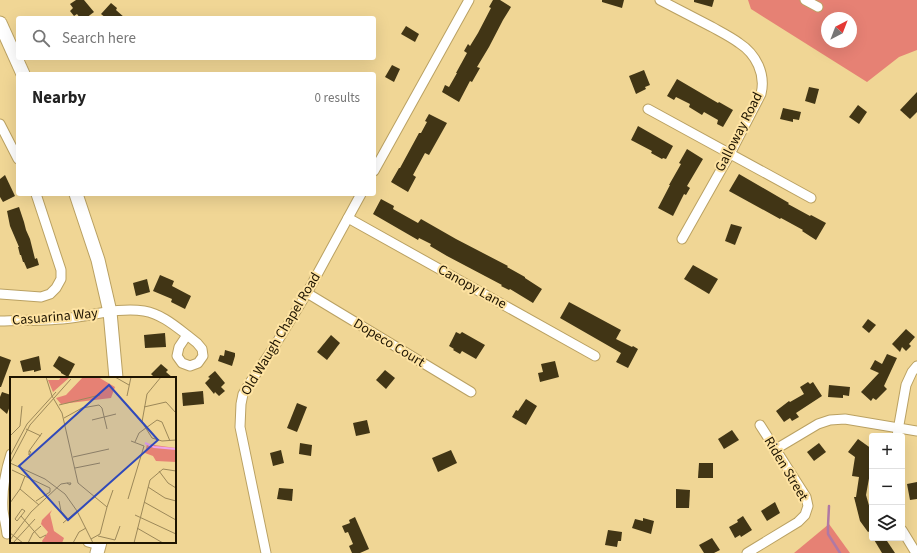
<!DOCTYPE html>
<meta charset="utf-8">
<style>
:root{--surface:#fff;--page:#f2f2f2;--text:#222;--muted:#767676;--line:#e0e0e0}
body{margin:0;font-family:"Source Sans 3",sans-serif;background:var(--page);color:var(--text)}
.controls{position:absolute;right:12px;bottom:12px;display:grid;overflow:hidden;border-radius:4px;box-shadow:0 4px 16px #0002}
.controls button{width:36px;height:36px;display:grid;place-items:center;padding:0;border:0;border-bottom:1px solid var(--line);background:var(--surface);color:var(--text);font:20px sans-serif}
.compass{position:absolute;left:821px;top:12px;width:36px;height:36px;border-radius:50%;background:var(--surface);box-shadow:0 4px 16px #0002;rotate:42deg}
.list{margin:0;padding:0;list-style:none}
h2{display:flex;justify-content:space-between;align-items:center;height:52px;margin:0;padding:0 16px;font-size:17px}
h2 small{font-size:13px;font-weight:400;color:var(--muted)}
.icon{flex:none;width:22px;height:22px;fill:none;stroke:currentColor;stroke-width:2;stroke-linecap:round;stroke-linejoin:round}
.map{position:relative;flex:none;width:917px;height:553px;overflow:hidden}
.search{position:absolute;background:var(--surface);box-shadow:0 4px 16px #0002;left:16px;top:16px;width:360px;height:44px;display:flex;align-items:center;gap:10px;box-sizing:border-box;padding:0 14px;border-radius:4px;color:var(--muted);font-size:15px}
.panel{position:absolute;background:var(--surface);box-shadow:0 4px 16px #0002;left:16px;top:72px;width:360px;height:124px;border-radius:4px}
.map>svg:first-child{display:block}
.forest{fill:#e68174;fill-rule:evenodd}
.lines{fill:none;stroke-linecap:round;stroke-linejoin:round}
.stream{stroke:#b079a4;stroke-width:2.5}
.building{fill:#413515}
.minor-casing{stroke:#baa162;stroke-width:11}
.secondary-casing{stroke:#baa162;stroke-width:15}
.minor{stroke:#fff;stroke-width:9}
.secondary{stroke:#fff;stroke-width:13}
.labels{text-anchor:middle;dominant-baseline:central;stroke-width:4;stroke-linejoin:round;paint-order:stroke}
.street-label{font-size:14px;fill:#1e1400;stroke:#fee3a2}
.inset-river{fill:none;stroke:#eea4ea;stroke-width:2}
.inset-road{fill:none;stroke:#9c8859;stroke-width:1}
.view{fill:#3049ba;fill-opacity:0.15;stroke:#3049ba;stroke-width:2}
.inset-edge{fill:none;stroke:#1e1400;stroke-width:2}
</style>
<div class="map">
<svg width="917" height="553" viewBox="0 0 917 553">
<rect width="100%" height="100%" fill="#f0d695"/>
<g class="forest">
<path d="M748,0H917V50L899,57L867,82L751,9ZM827,18H851V42H827Z"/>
<polygon points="829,524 850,553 794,553"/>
</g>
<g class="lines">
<polyline class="stream" points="829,506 828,526 828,534 840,553"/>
</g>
<g class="building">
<polygon points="76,0 84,0 94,12 86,18 80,18 77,14 74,16 70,11 73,8 70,4"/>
<polygon points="493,0 500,0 511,7 503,20 489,47 477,67 480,68 472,82 470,81 459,102 442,92 445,85 449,87 457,73 456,73 467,53 464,51 468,44 470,46 478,33 491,8 489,7"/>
<polygon points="602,0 624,0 622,8 602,2"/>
<polygon points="694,0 714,0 712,7 694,2"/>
<polygon points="111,3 117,8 116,10 125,18 106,18 101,14"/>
<polygon points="406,26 419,34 415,42 401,34"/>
<polygon points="392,65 400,69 394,82 385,77"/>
<polygon points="644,70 650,85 645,87 646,89 636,94 629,76"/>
<polygon points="677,79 718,103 719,102 733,110 723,127 717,124 718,120 704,112 702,115 689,107 690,104 676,97 674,100 667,96"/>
<polygon points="809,87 819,89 815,104 805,101"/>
<polygon points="917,92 917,112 910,119 900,110"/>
<polygon points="858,105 867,112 859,124 849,117"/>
<polygon points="783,108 801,112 799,120 793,119 793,122 780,119"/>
<polygon points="429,114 447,123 429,155 425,153 413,175 416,177 408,192 391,182 399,168 400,168 419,133 421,133 427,122 425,121"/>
<polygon points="638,126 673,146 666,159 663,158 662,159 651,153 652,151 631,140"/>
<polygon points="687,149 703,159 687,186 690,188 686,195 684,194 673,216 658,208 670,185 669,185 681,164 679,163"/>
<polygon points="739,174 789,203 788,204 810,216 811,215 826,223 816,240 802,231 803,230 781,218 780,219 729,191"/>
<polygon points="5,175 15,196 3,202 0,197 0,179"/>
<polygon points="381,199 394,206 393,209 418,223 421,219 456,239 508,266 507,267 525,277 525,278 542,289 533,303 510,289 509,290 501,286 502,285 447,256 430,246 431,244 419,238 418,240 373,214"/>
<polygon points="19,207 24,222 26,230 30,239 35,259 37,258 39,265 27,269 24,262 23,262 21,255 20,255 18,247 19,247 10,226 7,211"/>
<polygon points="731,224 742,227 735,245 725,241"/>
<polygon points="693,265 718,279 709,294 684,279"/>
<polygon points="160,275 174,281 172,286 191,296 185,309 171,302 172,299 153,291"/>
<polygon points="147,279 150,292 136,296 133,283"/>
<polygon points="569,302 621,330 616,339 632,347 633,346 638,349 628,368 616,362 621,353 560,318"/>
<polygon points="868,319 876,325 869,333 862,327"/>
<polygon points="906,329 915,337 909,344 911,346 906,351 902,347 900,352 892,344"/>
<polygon points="456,332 460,334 462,332 485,345 476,359 462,351 460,354 453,350 454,349 449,346"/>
<polygon points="165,333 166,347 145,348 144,335"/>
<polygon points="331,335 340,343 327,360 317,352"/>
<polygon points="225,350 235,353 235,356 232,366 218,361 220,355 224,356"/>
<polygon points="887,354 897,358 884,386 887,389 876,400 873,398 871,401 861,392 879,373 870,369 875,360 882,364"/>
<polygon points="0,356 11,360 1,387 0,387"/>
<polygon points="39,356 41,370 34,372 34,370 23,372 20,361"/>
<polygon points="59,356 75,364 68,377 61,373 61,372 53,366"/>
<polygon points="555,361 559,377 540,382 538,373 543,372 541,364"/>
<polygon points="161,364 168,370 166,372 173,378 155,378 151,374"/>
<polygon points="385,370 395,378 386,389 376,380"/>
<polygon points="215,371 225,383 221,387 225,391 219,396 215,392 214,394 205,383 210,378 208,377"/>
<polygon points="808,382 810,384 813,382 822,396 796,413 799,417 792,421 790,418 784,422 776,411 789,401 790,402 804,394 800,387"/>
<polygon points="829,385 850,387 849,396 843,395 843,398 828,397"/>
<polygon points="203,391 204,404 183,406 182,393"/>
<polygon points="2,392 11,395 11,403 7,414 0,408 0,397"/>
<polygon points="526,399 537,406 526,425 512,417 516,410 518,411"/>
<polygon points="297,403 307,407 297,432 287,428"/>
<polygon points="367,420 370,433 356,436 353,423"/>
<polygon points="732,430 739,440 724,449 718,439"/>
<polygon points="858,439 872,449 872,462 866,495 872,516 872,530 868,532 860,521 854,497 856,497 859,477 852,476 855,457 848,452"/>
<polygon points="300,443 312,445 311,456 299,454"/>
<polygon points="819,443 826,452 814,461 807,452"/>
<polygon points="281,450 284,463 273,466 270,453"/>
<polygon points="451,450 457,463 438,472 432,458"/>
<polygon points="699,463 713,463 713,478 698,478"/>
<polygon points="917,482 917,499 910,500 907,484"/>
<polygon points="279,488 293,489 292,501 277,499"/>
<polygon points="676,489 690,490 689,508 676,508"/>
<polygon points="775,502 780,513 767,521 761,511"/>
<polygon points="743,516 752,530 741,537 740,535 735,538 729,527 738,522 737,520"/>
<polygon points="355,517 369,549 360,553 352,553 349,546 353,544 348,532 345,533 342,526 350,523 349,520"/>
<polygon points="643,518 654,521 651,534 632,528 635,519 643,521"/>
<polygon points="608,530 622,532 621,541 618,541 617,547 605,545"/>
<polygon points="712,538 720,550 714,553 704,553 699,545"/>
<polygon points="873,538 885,538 895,553 882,553"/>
</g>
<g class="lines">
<g class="minor-casing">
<g id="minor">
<path d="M660,0C677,9 695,18 712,27C721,32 731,37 739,43C756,54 766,74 761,94L730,154L682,239"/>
<polyline points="805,0 818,7"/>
<polyline points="648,109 811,198"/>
<polyline points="0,124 18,159"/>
<polyline points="374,171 469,0"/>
<polyline points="348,218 595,356"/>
<polyline points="307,293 471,392"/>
<polyline points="0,294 41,297 50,294 56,288 61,279 61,270 36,194"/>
<path d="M0,321C23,320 48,321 71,318C94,315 121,307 144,311C161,314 174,325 187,335L179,347L177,356L182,363L190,366L198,363L203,356L202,349L197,343L187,335"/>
<polyline points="897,436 906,385 912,372 917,366"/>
<polyline points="776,449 818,424 830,420 845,419 917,431"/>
<polyline points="902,530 916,553"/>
<path d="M7,534C6,526 4,518 3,510C2,491 5,472 11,454"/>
<polyline points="88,542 99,545"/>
<polyline points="266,553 240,427 241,404 243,394 249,384 274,347 307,293 361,194"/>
<polyline points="747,553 798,522 805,515 808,506 806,497 760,425"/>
</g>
</g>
<g class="secondary-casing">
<g id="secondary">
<polyline points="0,23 23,74"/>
<polyline points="76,194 98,260 110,312 116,378"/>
<polyline points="97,553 100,542"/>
</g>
</g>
<use href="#minor" class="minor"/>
<use href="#secondary" class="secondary"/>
</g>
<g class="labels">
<g class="street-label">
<text transform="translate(739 132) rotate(-63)">Galloway Road</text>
<text transform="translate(472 287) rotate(29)">Canopy Lane</text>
<text transform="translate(55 317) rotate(-5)">Casuarina Way</text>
<text transform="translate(281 334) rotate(-59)">Old Waugh Chapel Road</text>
<text transform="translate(389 343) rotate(31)">Dopeco Court</text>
<text transform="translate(786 469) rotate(59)">Riden Street</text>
</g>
</g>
<g transform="translate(10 377)">
<rect width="166" height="166" fill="#f0d695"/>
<path d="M51,0H60L43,15L38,3H49ZM73,0H88L105,10L101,21L51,27L46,21L56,18ZM137,67L166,71V85L146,84L143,79L135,76ZM42,133L40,137L44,154L54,161L52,166H33L32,164L38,155L31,147L32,143Z" fill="#e68174"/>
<path class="inset-river" d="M135,66L144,70L166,72"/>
<path class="inset-road" d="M36,0L42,19L52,36L68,106L97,130L90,157L81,162M105,0L119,8M151,0L137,17L132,45L142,61L152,64L166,63M117,19L121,0M49,28L90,18M134,30L156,25L166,36M54,41L72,31L89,28L92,31L97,52M82,43L106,37M16,52L31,59M0,59L10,49L12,29M125,65L129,56L147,43L152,45L160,64M19,74V78L21,75L19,74L32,56M0,79L17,47L46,15M63,80L99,72M0,86L35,102L55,117L67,134L83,166M0,86L20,48L61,2M65,91L90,86M2,93L40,111V115L26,124M149,94L158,106L166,111M138,110L155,121L166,124M10,112L29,128M118,122L134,69L121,64M49,124L51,134L57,141M134,125L166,143M0,126L10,112L15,99M97,130L103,113M12,132L15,134L7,144L5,142ZM125,138L166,157M11,139L30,161L36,158M53,146L67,134M127,151L153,166M0,156L13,166M88,159L105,163L110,149M0,163L21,135L51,107L57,106L60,108L61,106H57M3,166L25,142M18,166L23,156L31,149M63,166L69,155L76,151M124,166L140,103L153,92L166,94"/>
<path class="view" d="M99,8L148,63L58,143L9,89Z"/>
<rect width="166" height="166" class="inset-edge"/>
</g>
</svg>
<div class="controls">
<button>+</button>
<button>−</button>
<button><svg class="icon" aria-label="layers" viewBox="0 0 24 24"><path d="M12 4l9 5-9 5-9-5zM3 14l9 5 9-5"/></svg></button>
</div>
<svg class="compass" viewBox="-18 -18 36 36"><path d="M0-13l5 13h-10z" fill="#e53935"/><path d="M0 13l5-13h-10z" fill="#767676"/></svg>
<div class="search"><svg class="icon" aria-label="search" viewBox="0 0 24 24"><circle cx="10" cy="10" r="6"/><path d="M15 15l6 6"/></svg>Search here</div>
<section class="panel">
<h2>Nearby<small>0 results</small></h2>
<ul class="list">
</ul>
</section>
</div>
